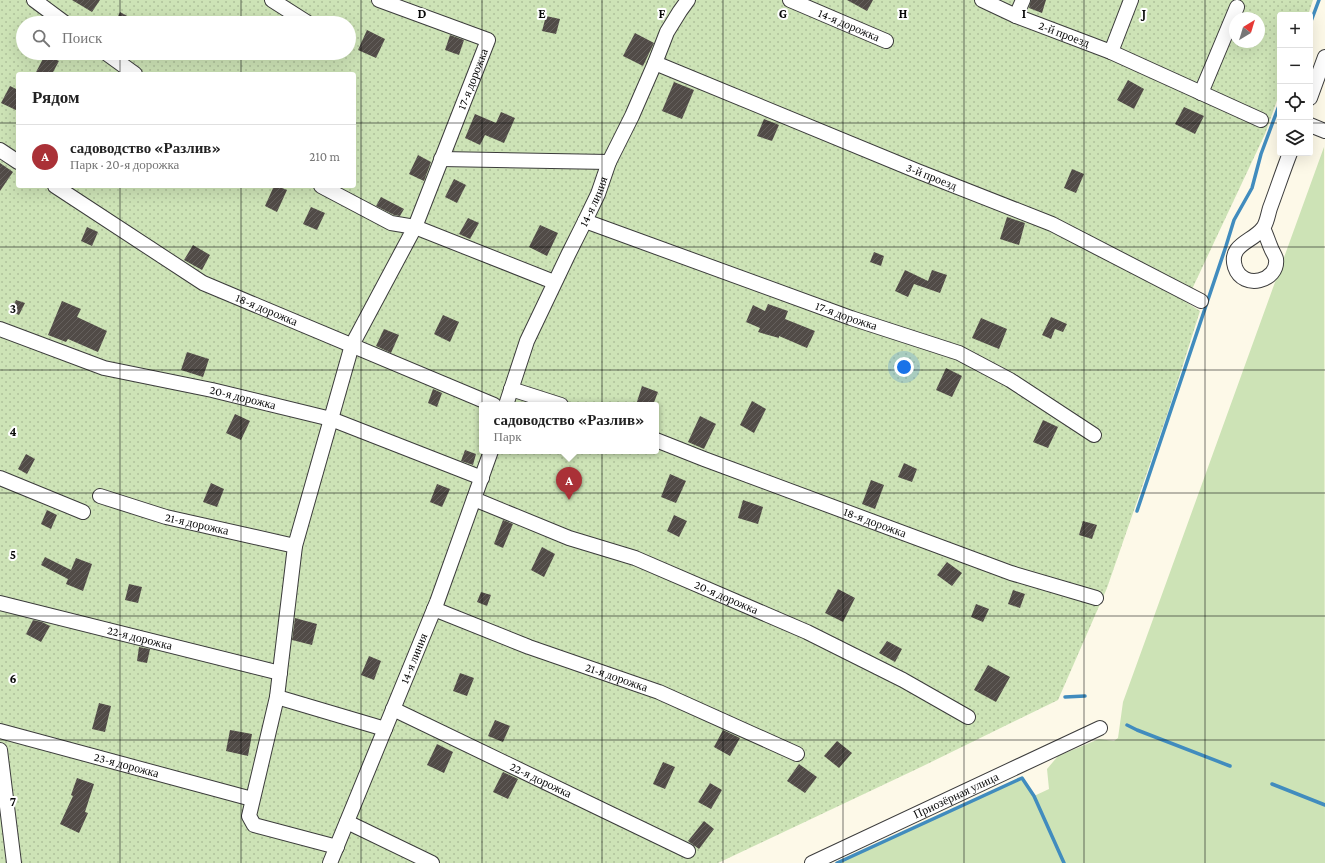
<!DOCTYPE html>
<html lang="ru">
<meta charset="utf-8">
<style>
:root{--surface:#fff;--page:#f2f2f2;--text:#222;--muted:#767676;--line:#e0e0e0;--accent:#aa3137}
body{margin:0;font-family:"Crimson Pro",serif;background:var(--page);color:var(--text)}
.controls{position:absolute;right:12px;top:12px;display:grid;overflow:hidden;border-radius:4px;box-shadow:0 4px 16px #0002}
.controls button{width:36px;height:36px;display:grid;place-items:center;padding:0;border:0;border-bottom:1px solid var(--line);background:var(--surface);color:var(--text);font:20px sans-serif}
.compass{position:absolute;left:1229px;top:12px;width:36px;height:36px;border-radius:50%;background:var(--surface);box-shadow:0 4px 16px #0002;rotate:38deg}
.you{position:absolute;left:904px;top:367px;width:14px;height:14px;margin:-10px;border:3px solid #fff;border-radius:50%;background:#1a73e8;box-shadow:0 0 0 6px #1a73e833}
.badge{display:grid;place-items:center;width:26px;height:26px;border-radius:50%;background:var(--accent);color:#fff;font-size:13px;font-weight:700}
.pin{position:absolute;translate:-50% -33px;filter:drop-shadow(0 1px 2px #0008)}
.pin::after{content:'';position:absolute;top:21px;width:14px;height:12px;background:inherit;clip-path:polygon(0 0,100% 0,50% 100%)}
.popup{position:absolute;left:479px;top:402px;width:180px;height:52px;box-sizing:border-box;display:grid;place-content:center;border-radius:4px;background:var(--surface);filter:drop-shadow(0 1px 3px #0005);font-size:13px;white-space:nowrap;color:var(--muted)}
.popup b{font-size:15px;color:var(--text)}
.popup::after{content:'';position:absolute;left:50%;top:100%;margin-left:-8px;border:8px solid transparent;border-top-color:var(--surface)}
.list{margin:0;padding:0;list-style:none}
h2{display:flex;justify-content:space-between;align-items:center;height:52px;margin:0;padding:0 16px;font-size:17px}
h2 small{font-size:13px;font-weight:400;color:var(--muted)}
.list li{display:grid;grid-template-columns:26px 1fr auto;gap:12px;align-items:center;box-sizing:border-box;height:64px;padding:0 16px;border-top:1px solid var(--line)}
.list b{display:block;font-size:15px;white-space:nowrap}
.list p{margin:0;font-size:13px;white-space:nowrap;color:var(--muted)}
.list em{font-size:13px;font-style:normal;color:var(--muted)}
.icon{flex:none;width:22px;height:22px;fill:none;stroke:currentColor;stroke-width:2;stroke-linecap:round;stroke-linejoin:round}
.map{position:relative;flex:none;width:1325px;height:863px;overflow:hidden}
.search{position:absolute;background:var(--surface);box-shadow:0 4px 16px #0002;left:16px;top:16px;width:340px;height:44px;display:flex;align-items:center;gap:10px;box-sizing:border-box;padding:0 14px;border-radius:22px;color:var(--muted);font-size:15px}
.panel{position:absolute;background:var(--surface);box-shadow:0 4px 16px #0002;left:16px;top:72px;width:340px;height:116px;border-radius:4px}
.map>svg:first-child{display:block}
.grass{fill:#cde3b6}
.garden{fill:url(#garden-dots);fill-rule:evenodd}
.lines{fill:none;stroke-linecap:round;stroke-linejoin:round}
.stream{stroke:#418cbe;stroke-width:3.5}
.building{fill:url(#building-hatch)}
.street-casing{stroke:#3c3c3c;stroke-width:16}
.street{stroke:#fff;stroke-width:14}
.grid{fill:none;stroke:#090909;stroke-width:1;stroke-opacity:0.55}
.labels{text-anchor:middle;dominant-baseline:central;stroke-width:4;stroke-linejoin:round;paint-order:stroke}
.street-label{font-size:12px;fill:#090909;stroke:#fff}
.grid-label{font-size:13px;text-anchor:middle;font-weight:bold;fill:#090909;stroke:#fff;stroke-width:4;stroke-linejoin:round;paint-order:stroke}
</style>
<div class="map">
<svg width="1325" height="863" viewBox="0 0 1325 863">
<defs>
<pattern id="garden-dots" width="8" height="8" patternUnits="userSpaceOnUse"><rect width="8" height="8" fill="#cde3b6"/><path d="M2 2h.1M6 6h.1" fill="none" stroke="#afc19b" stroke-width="1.8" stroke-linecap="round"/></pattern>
<pattern id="building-hatch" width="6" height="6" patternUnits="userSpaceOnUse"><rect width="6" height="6" fill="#514b47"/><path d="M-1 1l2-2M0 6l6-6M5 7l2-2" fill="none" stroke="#65605d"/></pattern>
</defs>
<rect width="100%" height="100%" fill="#fdf9e8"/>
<polygon class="grass" points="1324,147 1325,863 837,863 1022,778 1034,796 1049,789 1047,769 1058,756 1099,739 1114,741 1118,738 1123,702"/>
<path class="garden" d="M0,0H1313L1308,15H1280V92L1265,134L1186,302L1200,311L1168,412L1107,588L1058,700L921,767L718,863H0ZM1235,18H1259V42H1235ZM23,23H349V53H23ZM18,74H354V186H18ZM482,405H656V451H482Z"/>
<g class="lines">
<g class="stream">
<polyline points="1310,24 1319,0"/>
<polyline points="1137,511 1226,246 1234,220 1252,188 1261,154 1280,103"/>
<polyline points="1065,697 1085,696"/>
<polyline points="1127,725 1137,730 1230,766"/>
<polyline points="1272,784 1325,805"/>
<polyline points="837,863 1022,778 1034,796 1064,863"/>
</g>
</g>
<g class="building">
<polygon points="72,0 100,0 92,12"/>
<polygon points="847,0 873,0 867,11"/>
<polygon points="1031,0 1046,0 1042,13 1029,8"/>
<polygon points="120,12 140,23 115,23"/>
<polygon points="546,16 560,19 556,34 542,31"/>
<polygon points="367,30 385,39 376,58 358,50"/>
<polygon points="635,33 654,43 643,66 623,56"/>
<polygon points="450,35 464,40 459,55 445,50"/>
<polygon points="45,55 59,61 52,74 35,74"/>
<polygon points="1128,80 1144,89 1134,109 1117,100"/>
<polygon points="674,82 694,90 682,119 662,111"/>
<polygon points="10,86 18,90 18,111 1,103"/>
<polygon points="1184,107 1204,116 1195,134 1175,124"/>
<polygon points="501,112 515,118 504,143 485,135 480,145 465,138 475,114 496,123"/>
<polygon points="764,119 779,125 772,141 757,136"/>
<polygon points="418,155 431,162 424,181 409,174"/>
<polygon points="0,163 13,172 0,191"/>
<polygon points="1072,169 1084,174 1076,193 1064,188"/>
<polygon points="454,179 466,185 457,203 445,197"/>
<polygon points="274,186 277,186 287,190 277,212 265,206"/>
<polygon points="381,197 404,209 400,216 394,215 376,206"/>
<polygon points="311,207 325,213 317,230 303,224"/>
<polygon points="1007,217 1025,223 1019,245 1000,239"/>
<polygon points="468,218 479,223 470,239 459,234"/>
<polygon points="540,225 558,233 547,256 529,247"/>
<polygon points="87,227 98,232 92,246 81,241"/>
<polygon points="193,245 210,255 202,270 184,260"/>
<polygon points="874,252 884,256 881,266 870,262"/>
<polygon points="905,270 928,281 932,270 947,275 940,293 914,284 908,297 895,291"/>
<polygon points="16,300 25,303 19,315 11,311"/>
<polygon points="62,301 81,309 77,317 107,331 98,352 68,339 66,342 48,335"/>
<polygon points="768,304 788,311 785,319 815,331 807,348 779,336 779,338 758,332 760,328 746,322 753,305 765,311"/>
<polygon points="443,315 459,322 450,342 434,334"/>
<polygon points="1051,317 1067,324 1063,332 1055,329 1051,339 1042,335"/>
<polygon points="981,318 1007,329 999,349 972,338"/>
<polygon points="384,329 399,335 391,353 376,346"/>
<polygon points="187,352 209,359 203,377 181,370"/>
<polygon points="946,368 962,376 952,397 936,390"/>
<polygon points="642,386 658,392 653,405 636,405"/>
<polygon points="433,389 442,393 437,407 428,403"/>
<polygon points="752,401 766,409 754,433 740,425"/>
<polygon points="235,414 250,421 241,440 226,433"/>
<polygon points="700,416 716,424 704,449 688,442"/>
<polygon points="1043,420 1058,427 1048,448 1033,442"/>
<polygon points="465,450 476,454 473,465 461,461"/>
<polygon points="26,454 35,459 27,474 18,469"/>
<polygon points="904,463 917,469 912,482 898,477"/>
<polygon points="670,474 686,481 676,503 661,497"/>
<polygon points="871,480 884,485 875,509 862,504"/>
<polygon points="211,483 224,489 217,507 203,502"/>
<polygon points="437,484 450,489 442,507 430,502"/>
<polygon points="743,500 763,507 758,524 738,518"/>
<polygon points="47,510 57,515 51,529 41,524"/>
<polygon points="674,515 687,521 679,537 667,531"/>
<polygon points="503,520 513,524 503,548 494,544"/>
<polygon points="1083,521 1097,525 1092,539 1079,535"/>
<polygon points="542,547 555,554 544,577 531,570"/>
<polygon points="45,557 71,570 76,558 92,564 83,591 66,584 68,579 41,565"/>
<polygon points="947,562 962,573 952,586 937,575"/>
<polygon points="129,584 142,587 138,603 125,600"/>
<polygon points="838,589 855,598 843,622 825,613"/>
<polygon points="1013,590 1025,594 1020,608 1008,604"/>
<polygon points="481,592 491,595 487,606 477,602"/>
<polygon points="976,604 989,609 983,622 971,617"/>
<polygon points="295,618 317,624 312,645 292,640"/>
<polygon points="33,620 42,622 50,626 41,642 26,634"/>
<polygon points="887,641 902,649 895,662 879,653"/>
<polygon points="139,647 150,649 147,663 137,661"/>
<polygon points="369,656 381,661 374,680 361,675"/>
<polygon points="988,665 1010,677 996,702 974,690"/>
<polygon points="460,673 474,678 467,696 453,691"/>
<polygon points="99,703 111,706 105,732 92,729"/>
<polygon points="495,720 510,726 503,742 488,736"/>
<polygon points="230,730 252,734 248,756 226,751"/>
<polygon points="723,730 740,738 730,756 714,747"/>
<polygon points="837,741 852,753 839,768 824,756"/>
<polygon points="437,744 453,752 444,773 427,765"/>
<polygon points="663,762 675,767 665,789 653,784"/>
<polygon points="799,764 817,777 805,793 787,781"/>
<polygon points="503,772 518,779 508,799 493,792"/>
<polygon points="77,778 94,784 85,812 88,813 79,833 60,824 73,796 71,795"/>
<polygon points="710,783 722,790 711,809 698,802"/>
<polygon points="704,821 714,829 699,849 688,841"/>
</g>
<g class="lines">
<g class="street-casing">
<g id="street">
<polyline points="34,0 65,23"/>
<polyline points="272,0 308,23"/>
<path id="s1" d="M790,0L886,41"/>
<path id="s2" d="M982,0L1016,16L1111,52L1261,120"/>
<polyline points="1016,16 1023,0"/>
<polyline points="1111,52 1131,0"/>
<polyline points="106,53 135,74"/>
<path id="s3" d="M655,63L917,171L1052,224L1201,301"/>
<polyline points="1201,93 1237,7"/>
<polyline points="1310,98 1325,57"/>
<polyline points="1310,125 1325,131"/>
<polyline points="0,150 18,162"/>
<polyline points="441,159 609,162"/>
<path id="s4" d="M55,186L203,283L494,405"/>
<polyline points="321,186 391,223 415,227 554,282"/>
<path id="s5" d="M585,221L851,318L959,353L1010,380L1094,435"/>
<path d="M1263,228C1266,234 1268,241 1271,248C1272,251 1275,255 1276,259C1279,281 1243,291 1235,267C1228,244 1253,242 1263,228C1267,223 1268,214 1270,208C1277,189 1283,171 1290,153"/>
<path id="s6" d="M0,329L104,368L212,390L331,419L482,478"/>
<polyline points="511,389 561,405"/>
<path id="s7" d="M506,405L527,341L568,255L585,221L598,194L609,162L632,116L655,63L667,32L680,11L688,0"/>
<path id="s8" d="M656,440L704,459L1011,573L1096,598"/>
<polyline points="0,478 83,512"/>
<path id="s9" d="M100,496L166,517L295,546"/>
<path id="s10" d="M474,499L569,538L635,558L807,632L903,680L968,717"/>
<path id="s11" d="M0,603L280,673"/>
<path id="s12" d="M434,609L529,647L659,692L797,754"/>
<polyline points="277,697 385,729"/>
<path id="s13" d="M393,709L688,851"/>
<path id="s14" d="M0,731L252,799"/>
<polyline points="0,750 14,863"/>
<polyline points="347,822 432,863"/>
<path id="s15" d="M337,847L254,825L249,816L277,697L295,546L352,345L415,227L488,40L379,0"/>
<path id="s16" d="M330,863L437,602L491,451"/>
<path id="s17" d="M812,863L1100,728"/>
</g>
</g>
<use href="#street" class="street"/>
</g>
<path class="grid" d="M120,0V23M241,0V23M361,0V863M482,0V863M602,0V863M723,0V863M843,0V863M964,0V863M1084,0V863M1205,0V863M120,53V74M241,53V74M0,123H18M354,123H1280M1310,123H1325M120,186V863M241,186V863M0,247H1325M0,370H1325M0,493H1325M0,616H1325M0,740H1325"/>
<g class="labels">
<g class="street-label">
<text stroke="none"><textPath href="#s1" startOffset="64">14-я дорожка</textPath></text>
<text stroke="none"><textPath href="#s2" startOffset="89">2-й проезд</textPath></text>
<text stroke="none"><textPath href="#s15" startOffset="872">17-я дорожка</textPath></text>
<text stroke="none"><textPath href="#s3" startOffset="299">3-й проезд</textPath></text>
<text stroke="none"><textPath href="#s7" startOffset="222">14-я линия</textPath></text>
<text stroke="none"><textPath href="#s4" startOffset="246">18-я дорожка</textPath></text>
<text stroke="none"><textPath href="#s5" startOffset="278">17-я дорожка</textPath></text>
<text stroke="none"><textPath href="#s6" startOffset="253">20-я дорожка</textPath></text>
<text stroke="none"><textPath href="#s8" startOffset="234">18-я дорожка</textPath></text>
<text stroke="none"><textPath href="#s9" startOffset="101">21-я дорожка</textPath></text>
<text stroke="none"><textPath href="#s10" startOffset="271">20-я дорожка</textPath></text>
<text stroke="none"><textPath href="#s11" startOffset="144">22-я дорожка</textPath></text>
<text stroke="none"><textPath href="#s16" startOffset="221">14-я линия</textPath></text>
<text stroke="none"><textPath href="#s12" startOffset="195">21-я дорожка</textPath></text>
<text stroke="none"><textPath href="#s14" startOffset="131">23-я дорожка</textPath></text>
<text stroke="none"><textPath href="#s13" startOffset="164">22-я дорожка</textPath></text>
<text stroke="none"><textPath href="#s17" startOffset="159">Приозёрная улица</textPath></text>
</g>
</g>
<g class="grid-label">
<text x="422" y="18">D</text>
<text x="542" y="18">E</text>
<text x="662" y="18">F</text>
<text x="783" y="18">G</text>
<text x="903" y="18">H</text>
<text x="1024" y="18">I</text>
<text x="1144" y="18">J</text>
<text x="13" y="313">3</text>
<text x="13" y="436">4</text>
<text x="13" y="559">5</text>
<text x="13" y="683">6</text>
<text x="13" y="806">7</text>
</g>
</svg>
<div class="controls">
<button>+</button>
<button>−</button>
<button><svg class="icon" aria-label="locate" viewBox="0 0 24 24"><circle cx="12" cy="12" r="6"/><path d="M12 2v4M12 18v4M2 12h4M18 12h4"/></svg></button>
<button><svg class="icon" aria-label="layers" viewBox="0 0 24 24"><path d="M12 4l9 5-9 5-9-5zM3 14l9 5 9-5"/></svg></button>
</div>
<svg class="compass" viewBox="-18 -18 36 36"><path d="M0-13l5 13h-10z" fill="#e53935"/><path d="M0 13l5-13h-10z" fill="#767676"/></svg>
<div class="you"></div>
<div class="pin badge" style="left:569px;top:500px">A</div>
<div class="popup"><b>садоводство «Разлив»</b>Парк</div>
<div class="search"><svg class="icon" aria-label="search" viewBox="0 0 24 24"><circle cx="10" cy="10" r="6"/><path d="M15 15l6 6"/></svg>Поиск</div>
<section class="panel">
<h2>Рядом<small></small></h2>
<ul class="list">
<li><span class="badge">A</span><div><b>садоводство «Разлив»</b><p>Парк · 20-я дорожка</p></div><em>210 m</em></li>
</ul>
</section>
</div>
